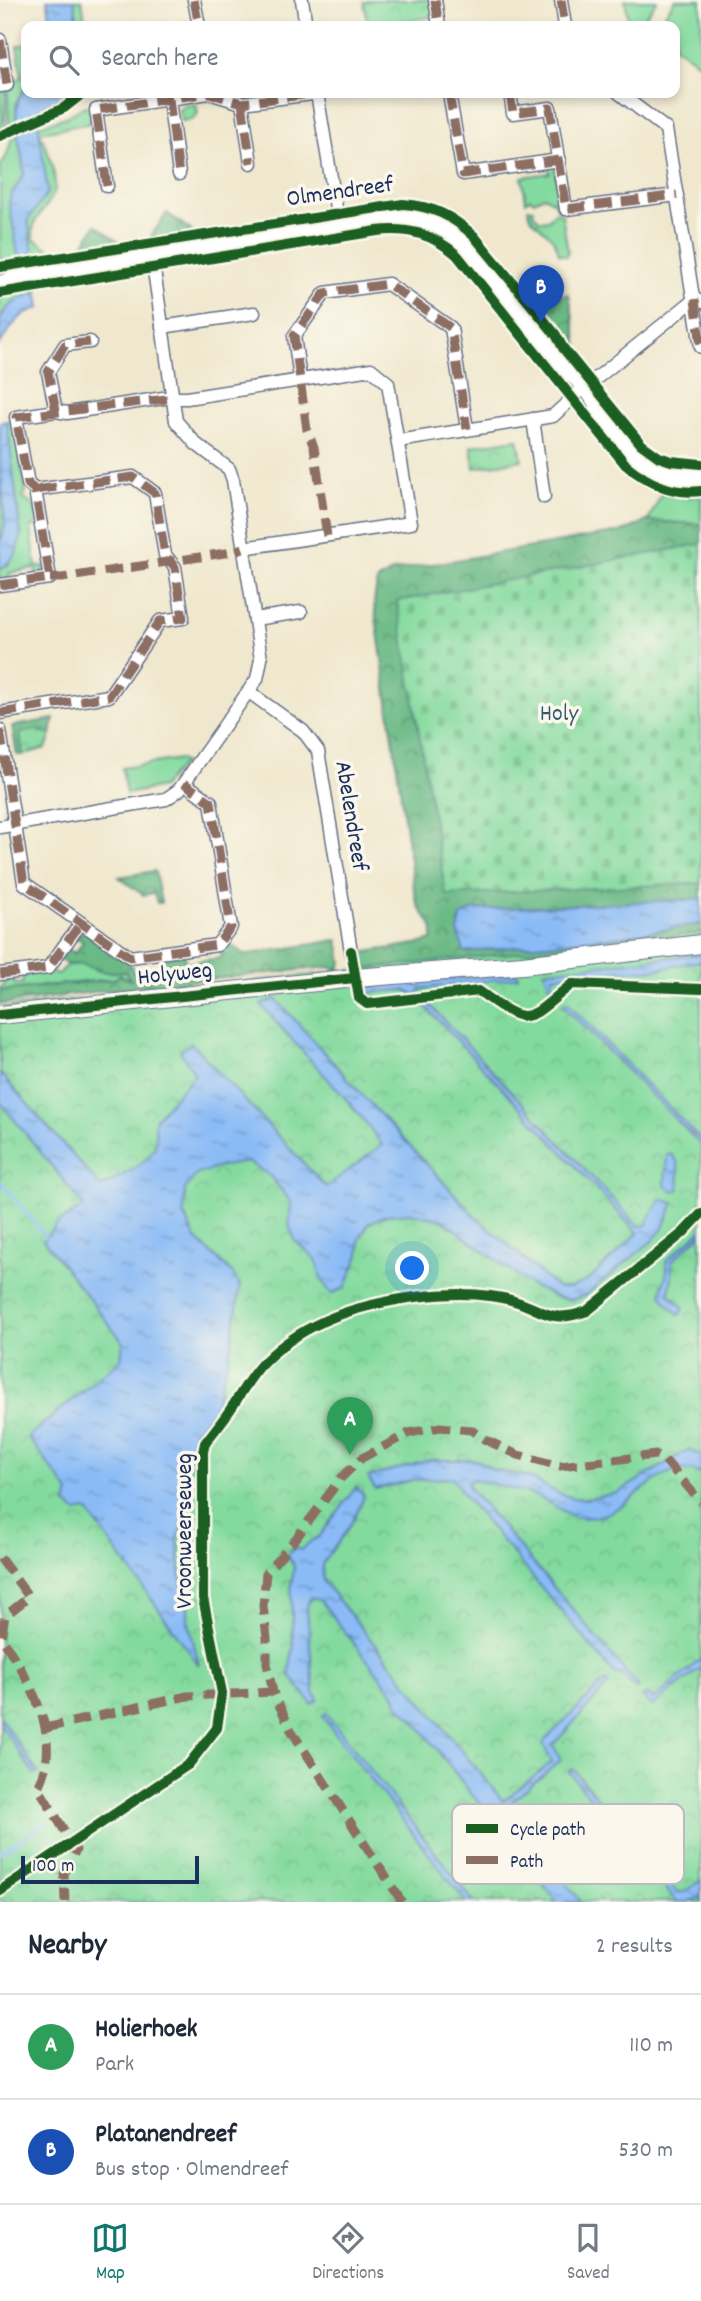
<!DOCTYPE html>
<meta charset="utf-8">
<style>
:root{--surface:#fff;--page:#f6f6f7;--text:#1f2937;--muted:#747a83;--line:#e0e1e3;--accent:#0f766e}
body{margin:0;font-family:Dekko,sans-serif;background:var(--page);color:var(--text)}
.scale{position:absolute;left:21px;bottom:18px;width:178px;box-sizing:border-box;padding-left:7px;border:4px solid #1b2f5e;border-top:0;font-size:19px;line-height:24px;white-space:nowrap;color:#1b2f5e;-webkit-text-stroke:5px #fbf7ec;paint-order:stroke}
.you{position:absolute;left:413px;top:1269px;width:24px;height:24px;margin:-18px;border:5px solid #fff;border-radius:50%;background:#1a73e8;box-shadow:0 0 0 10px #1a73e833}
.badge{display:grid;place-items:center;width:46px;height:46px;border-radius:50%;background:var(--accent);color:#fff;font-size:23px;font-weight:700}
.pin{position:absolute;translate:-50% -58px;filter:drop-shadow(0 2px 4px #0008)}
.pin::after{content:'';position:absolute;top:37px;width:24px;height:21px;background:inherit;clip-path:polygon(0 0,100% 0,50% 100%)}
.list{margin:0;padding:0;list-style:none}
h2{display:flex;justify-content:space-between;align-items:center;height:91px;margin:0;padding:0 28px;font-size:30px}
h2 small{font-size:23px;font-weight:400;color:var(--muted)}
.list li{display:grid;grid-template-columns:46px 1fr auto;gap:21px;align-items:center;box-sizing:border-box;height:105px;padding:0 28px;border-top:2px solid var(--line)}
.list b{display:block;font-size:26px;white-space:nowrap}
.list p{margin:0;font-size:23px;white-space:nowrap;color:var(--muted)}
.list em{font-size:23px;font-style:normal;color:var(--muted)}
.icon{flex:none;width:38px;height:38px;fill:none;stroke:currentColor;stroke-width:2;stroke-linecap:round;stroke-linejoin:round}
.map{position:relative;flex:none;width:701px;height:1902px;overflow:hidden}
.search{position:absolute;background:var(--surface);box-shadow:0 4px 10px #0003;left:21px;right:21px;top:21px;height:77px;display:flex;align-items:center;gap:18px;box-sizing:border-box;padding:0 24px;border-radius:14px;color:var(--muted);font-size:26px}
.sheet{height:301px;background:var(--surface)}
nav{display:flex;justify-content:space-around;align-items:center;box-sizing:border-box;height:98px;border-top:2px solid var(--line);background:var(--surface);font-size:19px;color:var(--muted)}
nav a{display:grid;justify-items:center;gap:4px}
nav .on{color:var(--accent)}
.map>svg:first-child{display:block}
.grass{fill:#83da9e;stroke:#4f847e;stroke-width:2}
.forest{fill:url(#forest-crowns);stroke:#427472;stroke-width:2}
.cemetery{fill:url(#cemetery-stones);stroke:#4f847e;stroke-width:2}
.park{fill:url(#park-crowns);stroke:#4f847e;stroke-width:2}
.water{fill:url(#water-ripples);stroke:#5275aa;stroke-width:2}
.lines{fill:none;stroke-linecap:round;stroke-linejoin:round}
.stream{stroke:#8abbf6;stroke-width:3.5}
.street-casing{stroke:#667085;stroke-width:15}
.secondary-casing{stroke:#667085;stroke-width:20}
.street{stroke:#fff;stroke-width:12}
.secondary{stroke:#fff;stroke-width:18}
.quiet{stroke:#8d6e63;stroke-width:9;stroke-dasharray:18 9;stroke-linecap:butt}
.cycleway-casing{stroke:#fbf7ec;stroke-width:15}
.cycleway{stroke:#1b5e20;stroke-width:10}
.labels{text-anchor:middle;dominant-baseline:central;stroke-width:7;stroke-linejoin:round;paint-order:stroke}
.street-label{font-size:24px;fill:#1b2f5e;stroke:#fbf7ec}
.park-label{font-size:24px;fill:#355a6e;stroke:#fbf7ec}
.key{fill:#fbf7ec;stroke:#b8bbc1;stroke-width:2}
.key-label{font-size:19px;fill:#1b2f5e}
</style>
<div class="map">
<svg width="701" height="1902" viewBox="0 0 701 1902">
<defs>
<pattern id="forest-crowns" width="20" height="18" patternUnits="userSpaceOnUse" patternTransform="scale(1.75)"><rect width="20" height="18" fill="#6aba85"/><path d="M2 6a3 3 0 1 1 6 0M12 15a3 3 0 1 1 6 0" fill="none" stroke="#569870"/></pattern>
<pattern id="cemetery-stones" width="16" height="16" patternUnits="userSpaceOnUse" patternTransform="scale(1.75)"><rect width="16" height="16" fill="#83da9e"/><path d="M2 7V4a2 2 0 0 1 4 0v3zM10 15v-3a2 2 0 0 1 4 0v3z" fill="#71bb8a"/></pattern>
<pattern id="park-crowns" width="20" height="18" patternUnits="userSpaceOnUse" patternTransform="scale(1.75)"><rect width="20" height="18" fill="#83da9e"/><path d="M2 6a3 3 0 1 1 6 0M12 15a3 3 0 1 1 6 0" fill="none" stroke="#71bb8a"/></pattern>
<pattern id="water-ripples" width="26" height="14" patternUnits="userSpaceOnUse" patternTransform="scale(1.75)"><rect width="26" height="14" fill="#8abbf6"/><path d="M2 4q2-2 4 0t4 0M15 11q2-2 4 0t4 0" fill="none" stroke="#7098ca"/></pattern>
</defs>
<rect width="100%" height="100%" fill="#fbf7ec"/>
<filter id="ink" filterUnits="userSpaceOnUse"><feTurbulence type="fractalNoise" baseFrequency=".0143" numOctaves="2"/><feDisplacementMap in="SourceGraphic" scale="14" xChannelSelector="R" yChannelSelector="G"/><feConvolveMatrix kernelMatrix="1 2 1 2 8 2 1 2 1" color-interpolation-filters="sRGB"/></filter>
<filter id="wash" filterUnits="userSpaceOnUse"><feTurbulence type="fractalNoise" baseFrequency=".00686" numOctaves="4" result="noise"/><feDisplacementMap in="SourceGraphic" scale="28" xChannelSelector="R" yChannelSelector="G"/><feGaussianBlur stdDeviation="1.57" result="paint"/><feColorMatrix in="noise" values="0 0 0 0 0 0 0 0 0 0 0 0 0 0 0 0 0 1.4 0 .05"/><feComposite in="paint" operator="in"/></filter>
<g filter="url(#wash)">
<rect width="100%" height="100%" fill="#f0e8ce"/>
<g class="grass">
<polygon points="74,0 82,0 86,26 78,26"/>
<polygon points="625,0 657,0 639,26 629,24"/>
<polygon points="675,0 701,0 701,65 675,46 675,26 657,26"/>
<polygon points="26,44 26,86 16,103 17,127 9,131 8,89 13,88 12,80 22,78 17,46"/>
<polygon points="6,90 5,132 0,134 0,121 2,120 0,91"/>
<polygon points="69,93 80,93 68,103 37,117 42,106 64,97"/>
<path d="M85,106L91,111L93,123L39,132C46,144 60,182 53,195C45,212 29,219 34,239L59,255L0,263V167L7,155L12,138L18,135L24,172L23,178L11,195L33,251L28,220L48,192L38,126L66,117Z"/>
<polygon points="554,164 561,210 556,208 554,202 544,196 534,201 530,198 526,202 522,177 550,173 548,165"/>
<path d="M528,208L534,209L533,213L540,221L548,220L555,212L562,214L568,252L566,256L559,254C554,228 531,229 528,208Z"/>
<path d="M38,289V294C20,296 10,308 0,321V295Z"/>
<polygon points="14,420 26,492 22,497 34,506 39,525 31,527 36,567 45,566 44,573 37,576 35,568 9,573 10,581 0,582 0,570 8,565 21,537 7,421"/>
<polygon points="0,465 5,524 0,544"/>
<polygon points="662,493 690,497 701,495 701,524 680,525 648,521"/>
<polygon points="179,759 184,763 162,787 126,794 122,768"/>
<polygon points="81,964 103,972 125,972 134,982 120,975 115,979 0,991 0,987 4,986 2,976 13,974 15,984 23,983 22,974 50,970 58,975 67,965"/>
</g>
<g class="forest">
<polygon points="167,213 192,231 191,233 155,238 151,236"/>
<polygon points="96,225 121,243 120,245 84,250 81,248"/>
<polygon points="569,294 580,359 556,329 559,326 552,318 549,320 535,302"/>
<path d="M647,521L701,524V899L461,917L458,932L464,951L608,938L701,924V939L362,971L358,967L354,954L422,943L432,940C436,921 425,921 418,905C415,898 414,890 413,882L374,603L377,581L393,571L625,531Z"/>
<polygon points="54,719 51,735 36,730 20,733 23,755 17,755 12,726"/>
<polygon points="155,871 161,903 157,903 154,893 143,895 119,877"/>
<polygon points="81,932 87,933 131,964 133,972 163,967 162,956 184,953 186,963 221,958 220,949 226,941 245,955 338,940 342,962 339,971 329,967 124,988 0,1004 0,991 114,979 120,975 132,981 125,972 103,972 81,964 67,965 59,959 67,949 75,953 83,942 76,937"/>
</g>
<polygon class="cemetery" points="701,544 701,883 446,895 397,601"/>
<g class="park">
<polygon points="374,0 432,0 434,17 368,26 364,2"/>
<polygon points="196,104 198,113 192,120 181,121 179,110 184,105"/>
<polygon points="518,439 522,460 474,468 471,446"/>
<polygon points="36,730 51,735 46,748 23,755 20,733"/>
<polygon points="701,933 701,1902 0,1902 0,1008"/>
</g>
<g class="water">
<polygon points="47,0 74,0 78,26 52,26"/>
<path d="M26,86V93H69C58,103 44,100 37,116L48,192L28,220L33,253L21,257L18,255L9,203L11,195L24,175C23,144 6,113 26,86Z"/>
<path d="M38,294L40,308C18,312 11,328 0,344C0,337 0,327 0,320C6,304 22,295 38,294Z"/>
<polygon points="7,421 21,537 15,556 0,570 0,544 5,524 0,465 0,422"/>
<polygon points="701,899 701,924 608,938 464,952 458,932 461,917 473,910"/>
<polygon points="701,954 701,961 647,971 622,970 553,976 552,979 556,990 552,992 544,971"/>
<polygon points="517,973 518,977 422,989 415,995 404,990 364,993 366,986"/>
<path d="M276,999L365,1098L475,1216L557,1288H570L589,1280L638,1233L425,1006L426,1004H429L638,1226L646,1225L661,1199L674,1203L662,1230L652,1241L585,1296L570,1300L556,1297L530,1285L442,1220L411,1213L386,1215L369,1223L360,1238L359,1255L345,1288L331,1294L321,1278L316,1259L296,1242L289,1226L291,1202L270,1176L248,1162L223,1166L197,1174L185,1189L184,1214L195,1238L234,1275L240,1288L231,1347L214,1410L194,1433L190,1449L189,1497L178,1540L181,1580L188,1605V1619L199,1665L87,1510L76,1512L66,1504L69,1492L28,1437L121,1359L123,1342L43,1240L57,1224L84,1206L0,1102V1073L101,1187C118,1177 148,1165 155,1146C158,1137 153,1128 156,1118L195,1074L180,1051L191,1043L326,1187L382,1145C347,1094 300,1052 261,1004Z"/>
<polygon points="567,1002 701,1140 701,1145 563,1005"/>
<polygon points="667,1154 672,1155 678,1163 679,1189 674,1191 665,1186"/>
<polygon points="701,1230 701,1234 671,1262 673,1269 669,1294 684,1308 679,1315 666,1302 661,1293 667,1272 666,1261"/>
<path d="M690,1449L701,1456V1474C665,1455 636,1504 606,1514C567,1527 562,1504 531,1494C512,1488 492,1484 473,1479L468,1483L470,1489L639,1687L636,1689L621,1674L615,1675L466,1498L453,1478L413,1480L375,1489L368,1477L430,1460H476L495,1470L528,1477L560,1494L573,1498L587,1499L617,1493Z"/>
<path d="M356,1487L364,1496C355,1522 338,1542 322,1564L323,1581L503,1801L552,1762L543,1744L544,1741L605,1681L609,1684L553,1745L561,1760L507,1806L581,1902H557L482,1805L473,1796L415,1721L400,1707L393,1693L320,1600L310,1597L307,1608L314,1692L318,1700L312,1704L289,1674L293,1648L291,1585L294,1570L293,1563L287,1556L294,1548L301,1550L311,1541L319,1537Z"/>
<polygon points="701,1659 701,1668 652,1706 642,1697 647,1694 654,1699"/>
<polygon points="326,1713 474,1902 466,1902 322,1716"/>
<polygon points="0,1717 38,1773 34,1774 0,1724"/>
<polygon points="573,1769 677,1892 683,1892 701,1881 701,1897 688,1902 677,1902 569,1772"/>
</g>
<g class="lines">
<g class="stream">
<polyline points="0,1181 45,1236"/>
<polyline points="0,1853 46,1823"/>
</g>
</g>
</g>
<g filter="url(#ink)">
<g class="lines">
<g class="street-casing">
<g id="street">
<polyline points="194,0 199,26"/>
<polyline points="302,0 306,26"/>
<polyline points="435,0 439,26"/>
<polyline points="561,0 565,26"/>
<polyline points="0,40 7,85 0,86"/>
<polyline points="317,93 339,226"/>
<polyline points="449,93 463,174 559,160"/>
<polyline points="510,93 513,113 550,108 566,209 677,195"/>
<polyline points="619,93 666,129 701,347"/>
<polyline points="169,99 179,174"/>
<polyline points="242,103 251,163"/>
<polyline points="107,186 96,110 209,93 242,103 320,93"/>
<polyline points="162,327 254,313"/>
<polyline points="300,379 294,336 325,293 388,284 451,328 467,429"/>
<polyline points="56,411 48,372 65,345 90,342"/>
<polyline points="533,419 544,497"/>
<polyline points="398,441 553,416 578,393 695,299 701,302"/>
<polyline points="0,585 50,578 35,490 28,484 16,417 56,411 67,413 163,398 187,398 371,369 388,383 411,523 243,548"/>
<polyline points="255,619 301,612"/>
<polyline points="249,692 303,731 318,751 351,951"/>
<polyline points="0,713 109,696 160,621 183,618 175,567 165,555 155,493 133,477 35,490"/>
<polyline points="0,730 24,883 130,957 217,945 231,927 211,802 184,783"/>
<polyline points="0,827 166,799 179,790 257,679 261,659 233,480 229,469 196,444 176,421 152,257"/>
<polyline points="0,974 48,968 81,923"/>
</g>
</g>
<g class="secondary-casing">
<g id="secondary">
<path d="M0,285L25,277L339,226L409,218L436,224L466,245L560,363C579,377 597,396 605,419"/>
<path d="M596,413C635,440 639,484 701,477"/>
<polyline points="0,1015 355,978 523,965 701,944"/>
</g>
</g>
<use href="#street" class="street"/>
<use href="#secondary" class="secondary"/>
<g class="quiet">
<polyline points="194,0 199,26"/>
<polyline points="435,0 439,26"/>
<polyline points="561,0 565,26"/>
<polyline points="0,40 7,85 0,86"/>
<polyline points="449,93 463,174 559,160"/>
<polyline points="510,93 513,113 550,108 566,209 677,195"/>
<polyline points="169,99 179,174"/>
<polyline points="242,103 251,163"/>
<polyline points="107,186 96,110 209,93 242,103 317,93"/>
<polyline points="695,299 701,347"/>
<polyline points="56,411 48,372 65,345 90,342"/>
<polyline points="327,536 314,447 307,430 294,336 325,293 388,284 451,328 467,429"/>
<polyline points="50,578 62,578 232,552 243,548"/>
<polyline points="0,585 50,578 35,490 28,484 16,417 174,398"/>
<polyline points="0,713 109,696 160,621 183,618 175,567 165,555 155,493 133,477 35,490"/>
<polyline points="0,730 24,883 130,957 217,945 231,927 211,802 184,783"/>
<polyline points="0,974 48,968 81,923"/>
<path d="M0,1558L29,1597L5,1616L1,1637C28,1678 65,1738 38,1787L76,1850L64,1874L65,1902"/>
<polyline points="45,1728 187,1696 273,1692"/>
<polyline points="402,1902 291,1730 273,1692 267,1664 267,1638 263,1606 266,1573 297,1537 341,1478 362,1458 409,1433 440,1427 471,1430 484,1439 518,1455 560,1466 656,1455 664,1459 701,1502"/>
</g>
<g class="cycleway-casing">
<g id="cycleway">
<polyline points="0,136 64,108 83,93"/>
<path d="M0,267L403,204C433,206 452,216 474,236L556,335L563,348L641,444L659,457L671,461L701,464"/>
<path d="M0,293L377,231C408,227 433,234 457,255L626,465C648,483 672,495 701,491"/>
<path d="M351,951L359,998L367,1004L479,991C532,1030 526,1020 572,984L701,989"/>
<polyline points="0,1015 355,978"/>
<path d="M0,1891L189,1764L217,1728L222,1693L203,1598V1452L205,1443C215,1430 225,1418 234,1404C244,1389 252,1373 265,1361C307,1320 358,1305 415,1297C440,1294 465,1292 490,1296C497,1297 504,1298 511,1300C544,1309 549,1325 587,1311L683,1233L701,1214"/>
</g>
</g>
<use href="#cycleway" class="cycleway"/>
</g>
</g>
<g class="labels">
<g class="street-label">
<text transform="translate(340 193) rotate(-8)">Olmendreef</text>
<text transform="translate(350 816) rotate(81)">Abelendreef</text>
<text transform="translate(175 975) rotate(-6)">Holyweg</text>
<text transform="translate(186 1531) rotate(-90)">Vroonweerseweg</text>
</g>
<g class="park-label">
<text x="559" y="715">Holy</text>
</g>
</g>
<rect x="452" y="1804" width="232" height="80" rx="10" class="key"/>
<rect x="466" y="1824" width="32" height="9" fill="#1b5e20"/>
<rect x="466" y="1856" width="32" height="8" fill="#8d6e63"/>
<g class="key-label">
<text x="510" y="1835">Cycle path</text>
<text x="510" y="1867">Path</text>
</g>
</svg>
<div class="scale">100 m</div>
<div class="you"></div>
<div class="pin badge" style="left:350px;top:1455px;background:#2e9e5b">A</div>
<div class="pin badge" style="left:541px;top:323px;background:#1a4fb4">B</div>
<div class="search"><svg class="icon" aria-label="search" viewBox="0 0 24 24"><circle cx="10" cy="10" r="6"/><path d="M15 15l6 6"/></svg>Search here</div>
</div>
<section class="sheet">
<h2>Nearby<small>2 results</small></h2>
<ul class="list">
<li><span class="badge" style="background:#2e9e5b">A</span><div><b>Holierhoek</b><p>Park</p></div><em>110 m</em></li>
<li><span class="badge" style="background:#1a4fb4">B</span><div><b>Platanendreef</b><p>Bus stop · Olmendreef</p></div><em>530 m</em></li>
</ul>
</section>
<nav>
<a class="on"><svg class="icon" aria-label="map" viewBox="0 0 24 24"><path d="M3 6l6-2 6 2 6-2v14l-6 2-6-2-6 2zM9 4v14M15 6v14"/></svg>Map</a>
<a><svg class="icon" aria-label="directions" viewBox="0 0 24 24"><path d="M12 3l9 9-9 9-9-9zM9 14v-3h6M13 9l2 2-2 2"/></svg>Directions</a>
<a><svg class="icon" aria-label="saved" viewBox="0 0 24 24"><path d="M7 4h10v16l-5-4-5 4z"/></svg>Saved</a>
</nav>
